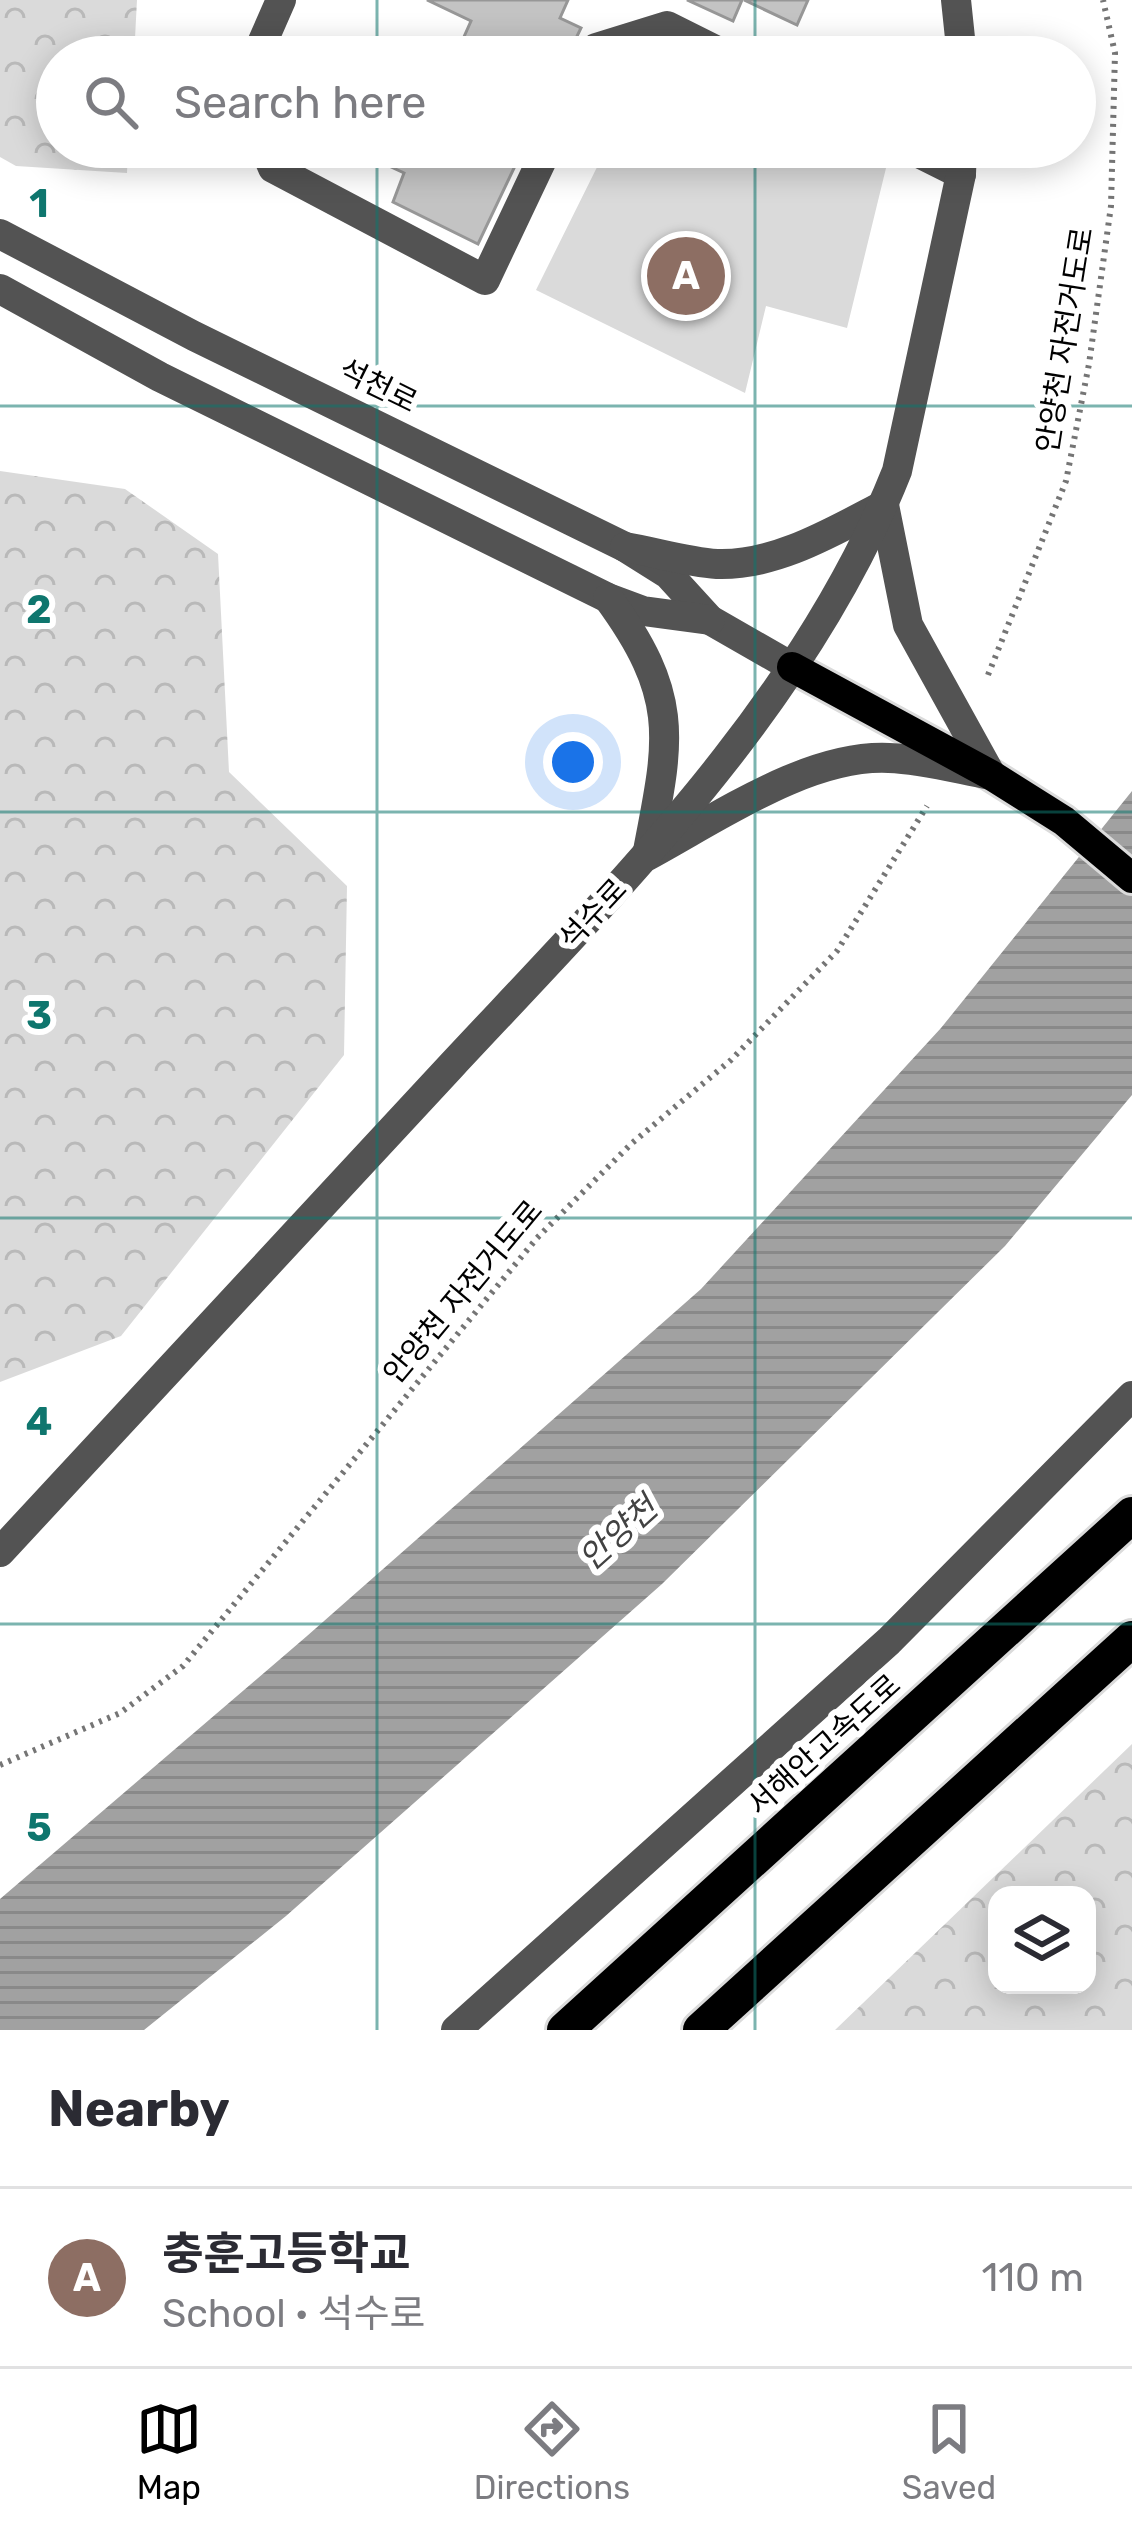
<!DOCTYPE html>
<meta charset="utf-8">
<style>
:root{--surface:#fff;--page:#f2f2f3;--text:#2b2b33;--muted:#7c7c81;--line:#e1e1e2;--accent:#000}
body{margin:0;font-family:Rubik,"Noto Sans KR",sans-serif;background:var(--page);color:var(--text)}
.controls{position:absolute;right:36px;bottom:36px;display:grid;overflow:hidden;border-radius:24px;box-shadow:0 6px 30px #0003}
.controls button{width:108px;height:108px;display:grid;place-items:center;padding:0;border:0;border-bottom:3px solid var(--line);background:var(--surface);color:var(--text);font:60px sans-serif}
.you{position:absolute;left:573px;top:762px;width:42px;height:42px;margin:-30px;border:9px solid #fff;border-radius:50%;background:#1a73e8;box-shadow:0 0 0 18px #1a73e833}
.badge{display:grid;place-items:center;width:78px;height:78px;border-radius:50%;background:var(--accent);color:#fff;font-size:39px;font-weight:700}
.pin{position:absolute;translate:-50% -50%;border:6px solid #fff;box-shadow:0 3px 12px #0006}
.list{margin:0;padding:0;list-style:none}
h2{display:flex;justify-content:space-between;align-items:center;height:156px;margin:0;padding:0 48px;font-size:51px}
h2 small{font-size:39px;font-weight:400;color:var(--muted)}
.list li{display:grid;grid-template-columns:78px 1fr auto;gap:36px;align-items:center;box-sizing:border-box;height:180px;padding:0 48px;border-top:3px solid var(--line)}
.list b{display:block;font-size:45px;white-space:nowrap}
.list p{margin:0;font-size:39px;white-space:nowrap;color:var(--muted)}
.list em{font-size:39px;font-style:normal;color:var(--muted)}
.icon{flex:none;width:66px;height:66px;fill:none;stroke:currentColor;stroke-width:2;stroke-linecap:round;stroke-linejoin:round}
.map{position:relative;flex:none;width:1132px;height:2030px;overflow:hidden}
.search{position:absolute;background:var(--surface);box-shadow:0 6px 30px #0003;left:36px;right:36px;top:36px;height:132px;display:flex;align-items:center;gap:30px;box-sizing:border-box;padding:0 42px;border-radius:66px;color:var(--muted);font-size:45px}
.sheet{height:336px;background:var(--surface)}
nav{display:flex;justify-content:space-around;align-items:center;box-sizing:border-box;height:168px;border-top:3px solid var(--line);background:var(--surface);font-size:33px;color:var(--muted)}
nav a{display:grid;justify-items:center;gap:6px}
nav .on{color:var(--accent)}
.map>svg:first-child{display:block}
.green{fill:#dadada}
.forest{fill:url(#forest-crowns);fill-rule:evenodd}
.water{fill:url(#water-rules)}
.building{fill:#c3c3c3;stroke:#979797;stroke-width:3}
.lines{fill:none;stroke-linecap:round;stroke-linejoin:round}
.major-casing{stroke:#dbdbdb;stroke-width:36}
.highway-casing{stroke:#dbdbdb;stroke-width:42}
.path{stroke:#757575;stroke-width:6;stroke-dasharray:3 6;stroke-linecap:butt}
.minor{stroke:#535353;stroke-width:30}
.major{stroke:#000;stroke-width:30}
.highway{stroke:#000;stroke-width:36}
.grid{fill:none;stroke:#0f766e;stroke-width:3;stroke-opacity:0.55}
.labels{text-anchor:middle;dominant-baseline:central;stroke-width:12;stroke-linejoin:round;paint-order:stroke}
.street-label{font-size:30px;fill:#000;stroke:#fff}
.water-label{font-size:33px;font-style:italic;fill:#424242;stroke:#fff}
.grid-label{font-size:39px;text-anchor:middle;font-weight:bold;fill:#0f766e;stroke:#fff;stroke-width:12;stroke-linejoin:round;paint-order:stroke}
</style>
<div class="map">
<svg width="1132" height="2030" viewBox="0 0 1132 2030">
<defs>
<pattern id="forest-crowns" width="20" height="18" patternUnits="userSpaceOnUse" patternTransform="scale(3)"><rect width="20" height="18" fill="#dadada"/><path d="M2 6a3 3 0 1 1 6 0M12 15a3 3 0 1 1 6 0" fill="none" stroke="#b9b9b9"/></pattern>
<pattern id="water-rules" width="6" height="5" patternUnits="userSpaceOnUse" patternTransform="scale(3)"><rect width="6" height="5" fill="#a1a1a1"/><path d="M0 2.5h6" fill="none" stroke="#898989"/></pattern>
</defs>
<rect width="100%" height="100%" fill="#fff"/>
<polygon class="green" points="607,147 853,147 887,164 847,328 766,306 745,393 536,290"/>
<g class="forest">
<polygon points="0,0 137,0 134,57 57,57 57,147 128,147 127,173 16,166 0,157"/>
<polygon points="0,471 125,489 218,554 229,772 347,886 344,1055 121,1336 0,1382"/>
<path d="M1132,1744V2030H835ZM1087,1895V1985H997V1895Z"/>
</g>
<polygon class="water" points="1132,791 1132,1095 1005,1246 662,1584 286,1916 144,2030 0,2030 0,1899 307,1636 701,1289 941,1028"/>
<g class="building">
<polygon points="427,0 568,0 560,18 581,28 567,57 455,57 471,21"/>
<polygon points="687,0 742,0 733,21"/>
<polygon points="744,0 808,0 797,25"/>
<polygon points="272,38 310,57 265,57"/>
<polygon points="348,147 524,147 478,244 393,202 404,173"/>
</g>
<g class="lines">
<g class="major-casing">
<polyline id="major" points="792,667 991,775 1064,821 1132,878"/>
</g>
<g class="highway-casing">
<g id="highway">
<polyline points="565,2030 1132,1515"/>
<polyline points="701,2030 1132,1639"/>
</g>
</g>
<g class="path">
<polyline points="988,675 1066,481 1089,364 1111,206 1115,53 1103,0"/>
<polyline points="0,1765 120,1713 183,1666 537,1238 631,1144 731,1060 837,951 927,806"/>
</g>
<g class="minor">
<polyline points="956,0 962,57"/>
<polyline points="256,57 281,0"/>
<polyline points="592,57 596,48 667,26 729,57"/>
<polyline points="264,147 273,168 485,280 548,147"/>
<polyline points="907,147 961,174"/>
<polyline points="0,234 194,336 625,547 668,574 710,620 792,667"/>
<polyline points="0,289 160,377 608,598 643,611 710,620"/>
<path d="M608,598C682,699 669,741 647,856C716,819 808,754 889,758C922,759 958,769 991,775L908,625L884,505C834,531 776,566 717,564C687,562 655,552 625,547"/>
<path d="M0,1552C150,1389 301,1227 452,1065C619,886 805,703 897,471L961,174L962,147"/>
<polyline points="456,2030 889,1641 1132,1396"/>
</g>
<use href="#major" class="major"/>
<use href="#highway" class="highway"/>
</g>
<path class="grid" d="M377,0V57M755,0V57M377,147V2030M755,147V2030M0,406H1132M0,812H1132M0,1218H1132M0,1624H1132"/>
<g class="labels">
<g class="street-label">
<text transform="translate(1065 340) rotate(-81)">안양천 자전거도로</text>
<text transform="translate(378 386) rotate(26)">석천로</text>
<text transform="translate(593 914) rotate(-47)">석수로</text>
<text transform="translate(463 1292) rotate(-50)">안양천 자전거도로</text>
<text transform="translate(824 1745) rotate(-42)">서해안고속도로</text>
</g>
<g class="water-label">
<text transform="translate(618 1533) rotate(-42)">안양천</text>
</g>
</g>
<g class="grid-label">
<text x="39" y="217">1</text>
<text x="39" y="623">2</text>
<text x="39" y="1029">3</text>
<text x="39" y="1435">4</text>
<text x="39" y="1841">5</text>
</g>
</svg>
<div class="controls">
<button><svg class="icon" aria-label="layers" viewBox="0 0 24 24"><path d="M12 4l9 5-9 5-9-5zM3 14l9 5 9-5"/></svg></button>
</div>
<div class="you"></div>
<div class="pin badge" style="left:686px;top:276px;background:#8d6e63">A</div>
<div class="search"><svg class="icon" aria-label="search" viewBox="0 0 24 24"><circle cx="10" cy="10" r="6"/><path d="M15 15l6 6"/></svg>Search here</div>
</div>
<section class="sheet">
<h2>Nearby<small></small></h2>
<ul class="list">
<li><span class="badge" style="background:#8d6e63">A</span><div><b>충훈고등학교</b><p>School · 석수로</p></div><em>110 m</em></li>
</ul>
</section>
<nav>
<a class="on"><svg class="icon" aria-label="map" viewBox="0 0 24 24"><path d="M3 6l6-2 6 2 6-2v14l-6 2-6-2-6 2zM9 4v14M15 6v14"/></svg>Map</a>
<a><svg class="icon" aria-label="directions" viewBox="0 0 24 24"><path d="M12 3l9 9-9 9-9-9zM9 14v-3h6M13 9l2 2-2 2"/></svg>Directions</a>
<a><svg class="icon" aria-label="saved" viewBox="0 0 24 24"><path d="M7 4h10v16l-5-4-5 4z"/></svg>Saved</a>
</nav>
